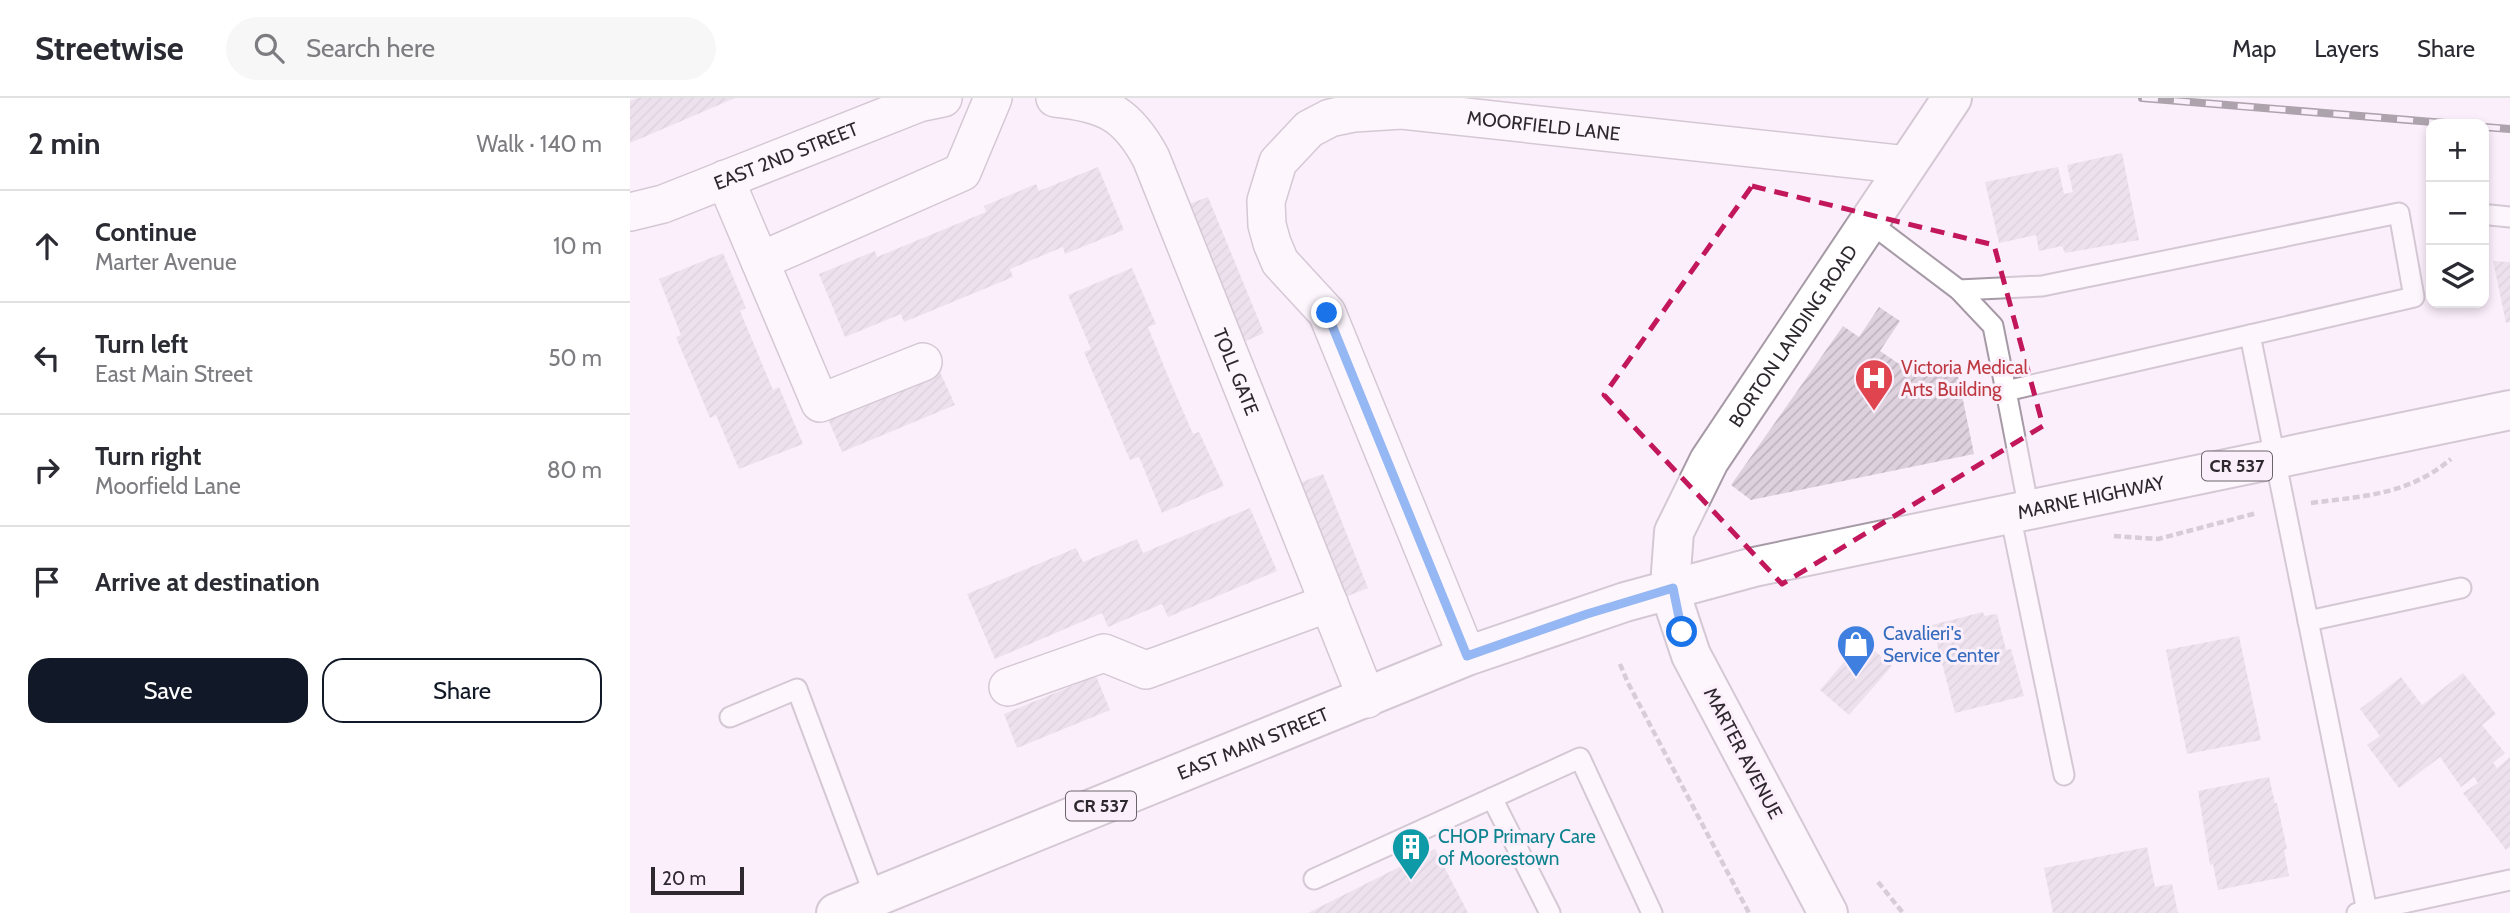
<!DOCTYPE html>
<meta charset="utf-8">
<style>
:root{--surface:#fff;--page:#f7f7f7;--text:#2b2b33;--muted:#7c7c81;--line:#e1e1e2;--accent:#111827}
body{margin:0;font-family:Cabin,sans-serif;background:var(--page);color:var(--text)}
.controls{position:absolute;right:21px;top:21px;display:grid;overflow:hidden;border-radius:14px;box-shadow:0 4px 10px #0003}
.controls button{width:63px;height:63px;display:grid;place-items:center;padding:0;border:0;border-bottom:2px solid var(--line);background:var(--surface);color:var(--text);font:35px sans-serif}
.scale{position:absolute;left:21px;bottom:18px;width:93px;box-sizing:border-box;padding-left:7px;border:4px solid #2e292e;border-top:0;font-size:19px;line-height:24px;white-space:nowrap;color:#2e292e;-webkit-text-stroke:5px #fceffc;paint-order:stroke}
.stop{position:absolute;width:21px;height:21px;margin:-16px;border:5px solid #1a73e8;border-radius:50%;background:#fff}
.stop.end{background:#1a73e8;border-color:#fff;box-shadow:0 2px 7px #0008}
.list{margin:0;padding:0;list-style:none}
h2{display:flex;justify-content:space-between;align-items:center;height:91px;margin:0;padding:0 28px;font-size:30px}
h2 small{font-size:23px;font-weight:400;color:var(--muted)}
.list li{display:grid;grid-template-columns:46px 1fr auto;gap:21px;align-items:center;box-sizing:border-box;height:112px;padding:0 28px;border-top:2px solid var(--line)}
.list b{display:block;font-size:26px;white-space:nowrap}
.list p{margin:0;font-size:23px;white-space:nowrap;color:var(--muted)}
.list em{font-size:23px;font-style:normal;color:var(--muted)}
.actions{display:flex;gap:14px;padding:21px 28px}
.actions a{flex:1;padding:16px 0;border:2px solid var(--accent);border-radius:21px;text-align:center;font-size:24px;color:var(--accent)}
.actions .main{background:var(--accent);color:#fff}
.icon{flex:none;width:38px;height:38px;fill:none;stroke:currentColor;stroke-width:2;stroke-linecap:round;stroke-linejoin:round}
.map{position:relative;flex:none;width:1880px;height:815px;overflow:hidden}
header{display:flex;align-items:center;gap:42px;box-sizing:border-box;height:98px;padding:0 35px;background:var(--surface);border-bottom:2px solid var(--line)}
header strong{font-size:33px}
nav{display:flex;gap:38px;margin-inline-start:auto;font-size:24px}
.search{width:490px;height:63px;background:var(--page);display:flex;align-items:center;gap:18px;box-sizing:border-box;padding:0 24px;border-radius:38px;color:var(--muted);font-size:26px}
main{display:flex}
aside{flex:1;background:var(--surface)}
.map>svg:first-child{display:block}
.building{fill:url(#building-hatch)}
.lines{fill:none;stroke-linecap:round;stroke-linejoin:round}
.lane-casing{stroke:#a69aa6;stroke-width:23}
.street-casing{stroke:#a69aa6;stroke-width:40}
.secondary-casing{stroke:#a69aa6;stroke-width:42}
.primary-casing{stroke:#a69aa6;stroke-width:42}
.path{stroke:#aca2ac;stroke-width:4.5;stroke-dasharray:7 3.5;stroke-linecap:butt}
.lane{stroke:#fff;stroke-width:19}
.street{stroke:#fff;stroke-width:37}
.secondary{stroke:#fff;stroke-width:38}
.primary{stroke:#fff;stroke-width:38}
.rail-casing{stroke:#4e484e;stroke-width:8}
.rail{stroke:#fceffc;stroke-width:5;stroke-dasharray:16;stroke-linecap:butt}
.route{stroke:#1a73e8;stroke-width:9}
.marked{fill:none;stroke:#c2185b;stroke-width:5;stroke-dasharray:14 9;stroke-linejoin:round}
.labels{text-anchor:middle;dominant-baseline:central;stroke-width:6;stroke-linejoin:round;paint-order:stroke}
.shield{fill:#fceffc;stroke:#6c646c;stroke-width:2}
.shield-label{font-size:18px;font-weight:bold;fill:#2e292e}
.street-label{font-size:19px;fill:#2e292e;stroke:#fceffc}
.health-label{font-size:19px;fill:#be3a42;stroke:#fceffc;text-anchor:start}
.shop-label{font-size:19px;fill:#366cbe;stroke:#fceffc;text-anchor:start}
.culture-label{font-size:19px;fill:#0d838f;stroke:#fceffc;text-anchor:start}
</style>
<header>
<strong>Streetwise</strong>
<div class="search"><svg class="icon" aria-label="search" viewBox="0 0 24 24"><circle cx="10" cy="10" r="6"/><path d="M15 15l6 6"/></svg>Search here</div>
<nav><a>Map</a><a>Layers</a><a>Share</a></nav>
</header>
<main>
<aside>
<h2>2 min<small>Walk · 140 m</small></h2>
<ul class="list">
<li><svg class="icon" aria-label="ahead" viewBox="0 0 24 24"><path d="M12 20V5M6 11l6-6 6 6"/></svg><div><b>Continue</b><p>Marter Avenue</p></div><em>10 m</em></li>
<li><svg class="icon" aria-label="left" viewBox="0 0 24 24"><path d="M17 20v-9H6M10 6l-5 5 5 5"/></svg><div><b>Turn left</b><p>East Main Street</p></div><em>50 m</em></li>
<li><svg class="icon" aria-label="right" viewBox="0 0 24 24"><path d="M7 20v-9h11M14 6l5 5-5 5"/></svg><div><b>Turn right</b><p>Moorfield Lane</p></div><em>80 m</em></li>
<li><svg class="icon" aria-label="arrive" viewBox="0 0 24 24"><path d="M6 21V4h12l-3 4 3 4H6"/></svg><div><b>Arrive at destination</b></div></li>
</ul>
<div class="actions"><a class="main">Save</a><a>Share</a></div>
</aside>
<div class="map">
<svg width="1880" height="815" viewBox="0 0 1880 815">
<defs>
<pattern id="building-hatch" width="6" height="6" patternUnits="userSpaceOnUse" patternTransform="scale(1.75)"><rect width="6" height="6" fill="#ded1de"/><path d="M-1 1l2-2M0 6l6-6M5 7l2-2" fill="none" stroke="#bfb3bf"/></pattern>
</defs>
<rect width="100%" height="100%" fill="#fceffc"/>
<g class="building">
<polygon points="7,0 105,0 0,45 0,3"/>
<polygon points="1492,55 1509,142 1435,155 1432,148 1409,153 1406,137 1369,145 1355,84 1428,69 1434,96 1443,94 1437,67"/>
<polygon points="468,69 494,132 435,156 433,149 380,171 383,179 274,224 271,216 215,239 189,176 245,153 247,159 356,114 354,108 406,86 409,93"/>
<polygon points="578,99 634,235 611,245 553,108"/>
<polygon points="93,155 116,210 110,213 143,292 149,289 173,346 109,371 86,317 80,320 46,239 51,237 29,181"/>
<polygon points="1863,163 1880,164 1880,224 1876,225"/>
<polygon points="502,170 526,226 518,229 540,283 563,336 569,334 594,388 532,415 509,359 500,362 454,254 461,251 438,197"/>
<polygon points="1249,209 1270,223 1250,253 1278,272 1325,263 1344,356 1121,402 1101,387 1213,228 1229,239"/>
<polygon points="310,274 325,307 212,354 198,321"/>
<polygon points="693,376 738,490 705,503 659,389"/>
<polygon points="620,410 647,473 538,519 532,506 478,529 472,515 365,561 337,496 446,450 453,464 507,441 513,455"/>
<polygon points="1353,514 1354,518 1367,516 1376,552 1381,551 1394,598 1325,615 1302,527"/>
<polygon points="1609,538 1631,642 1557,656 1536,552"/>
<polygon points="1229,539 1262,568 1219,617 1190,592 1215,563 1211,560"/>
<polygon points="1833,575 1866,616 1852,627 1875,655 1863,665 1867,670 1880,659 1880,749 1876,752 1833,695 1848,685 1844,679 1831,689 1810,659 1769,690 1737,647 1750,638 1730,611 1771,579 1792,607"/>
<polygon points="466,578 480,612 387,650 374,616"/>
<polygon points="1639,679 1645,705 1647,705 1657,751 1654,752 1659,778 1588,792 1583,766 1580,767 1568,693"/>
<polygon points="1517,749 1525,789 1542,786 1548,815 1423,815 1414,770"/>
<polygon points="805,751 838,815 678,815"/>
</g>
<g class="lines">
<g class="lane-casing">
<g id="lane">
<polyline points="1860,117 1880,119"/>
<polyline points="1239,124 1329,192 1363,228 1376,293"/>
<polyline points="1329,192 1412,188 1769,115 1784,199 1620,237"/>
<polyline points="1399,412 1376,293 1620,237 1737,813"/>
<polyline points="1380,416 1434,677"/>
<polyline points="1678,523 1831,490"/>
<polyline points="100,619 167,591 245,799"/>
<polyline points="862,700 920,815"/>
<polyline points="684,781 950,660 1022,815"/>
<polyline points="1727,815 1880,782"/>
</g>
</g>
<g class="street-casing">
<g id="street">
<path id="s1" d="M425,0C475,5 497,15 521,60L737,601"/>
<polyline points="95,81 190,305 293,264"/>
<path id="s2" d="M0,114L33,106L289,5L313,0"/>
<polyline points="130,163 332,74 363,0"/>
<path id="s3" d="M837,558L697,215L650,164L642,145L637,127L636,103L648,64L679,31L700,20L724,15L772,12L1277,67"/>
<polyline points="378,589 474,555 516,572 699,505"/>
</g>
</g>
<g class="secondary-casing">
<g id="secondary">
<path id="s4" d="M1198,815L1061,557L1044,506L1041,474L1044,434L1079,363L1322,0"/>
</g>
</g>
<g class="primary-casing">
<g id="primary">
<path id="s5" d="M206,815L837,558L995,504L1124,469L1880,312"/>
</g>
</g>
<g class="path">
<path d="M1681,405C1734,398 1778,397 1821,361"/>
<polyline points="1484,438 1528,441 1627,415"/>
<polyline points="990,566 998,585 1119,815"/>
<polyline points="1248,784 1273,815"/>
</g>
<use href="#lane" class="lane"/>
<use href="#street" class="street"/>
<use href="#secondary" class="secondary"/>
<use href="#primary" class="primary"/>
<g class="rail-casing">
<g id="rail">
<polyline points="1512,0 1827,26"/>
<polyline points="1854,29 1880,31"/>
</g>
</g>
<use href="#rail" class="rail"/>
</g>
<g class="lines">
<polyline class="route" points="697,215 837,558 957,516 1043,490 1052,534"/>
</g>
<path d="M0 0H1880V815H0ZM1122,88L1364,147L1413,328L1152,486L974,297Z" fill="#fceffc" fill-opacity=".55" fill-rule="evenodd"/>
<path class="marked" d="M1122,88L1364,147L1413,328L1152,486L974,297Z"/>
<defs>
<g id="hospital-pin" transform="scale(2.0125)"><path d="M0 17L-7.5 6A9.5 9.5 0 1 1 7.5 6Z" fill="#e0444e" stroke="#fceffc"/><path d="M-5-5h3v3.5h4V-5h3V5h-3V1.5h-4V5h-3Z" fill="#fff"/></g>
<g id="shop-pin" transform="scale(2.0125)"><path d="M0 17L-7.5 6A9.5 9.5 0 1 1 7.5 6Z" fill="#3f7fe0" stroke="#fceffc"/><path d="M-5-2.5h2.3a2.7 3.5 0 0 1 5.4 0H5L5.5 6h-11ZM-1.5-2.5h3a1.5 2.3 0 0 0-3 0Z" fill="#fff"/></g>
<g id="building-pin" transform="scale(2.0125)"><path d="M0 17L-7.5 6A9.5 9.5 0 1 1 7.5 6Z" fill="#0f9aa8" stroke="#fceffc"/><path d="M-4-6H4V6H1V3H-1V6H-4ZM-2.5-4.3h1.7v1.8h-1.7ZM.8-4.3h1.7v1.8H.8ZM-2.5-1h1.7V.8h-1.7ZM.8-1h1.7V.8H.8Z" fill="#fff"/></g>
</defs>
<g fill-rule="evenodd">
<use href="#hospital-pin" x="1244" y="280"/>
<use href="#shop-pin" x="1226" y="546"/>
<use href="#building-pin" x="781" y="749"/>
</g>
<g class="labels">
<g class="shield">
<rect x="1572" y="353.5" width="70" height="29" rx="5"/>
<rect x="436" y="693.5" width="70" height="29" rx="5"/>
</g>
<g class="shield-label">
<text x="1607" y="368">CR 537</text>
<text x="471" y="708">CR 537</text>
</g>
<g class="street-label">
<text stroke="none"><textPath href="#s3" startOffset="828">MOORFIELD LANE</textPath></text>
<text stroke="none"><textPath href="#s2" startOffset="166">EAST 2ND STREET</textPath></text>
<text stroke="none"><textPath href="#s4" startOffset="648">BORTON LANDING ROAD</textPath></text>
<text stroke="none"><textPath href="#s1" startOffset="350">TOLL GATE</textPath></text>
<text stroke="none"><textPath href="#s5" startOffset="1326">MARNE HIGHWAY</textPath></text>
<text stroke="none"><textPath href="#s5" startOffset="450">EAST MAIN STREET</textPath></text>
<text transform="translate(1113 655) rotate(62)">MARTER AVENUE</text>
</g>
<g class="health-label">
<text x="1271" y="269">Victoria Medical<tspan x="1271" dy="22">Arts Building</tspan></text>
</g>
<g class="shop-label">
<text x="1253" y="535">Cavalieri's<tspan x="1253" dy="22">Service Center</tspan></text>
</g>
<g class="culture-label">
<text x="808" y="738">CHOP Primary Care<tspan x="808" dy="22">of Moorestown</tspan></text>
</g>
</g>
</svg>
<div class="controls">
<button>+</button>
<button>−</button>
<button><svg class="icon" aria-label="layers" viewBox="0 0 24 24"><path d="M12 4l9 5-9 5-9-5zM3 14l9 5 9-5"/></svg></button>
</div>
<div class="scale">20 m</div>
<div class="stop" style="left:1052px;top:534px"></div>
<div class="stop end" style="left:697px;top:215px"></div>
</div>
</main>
